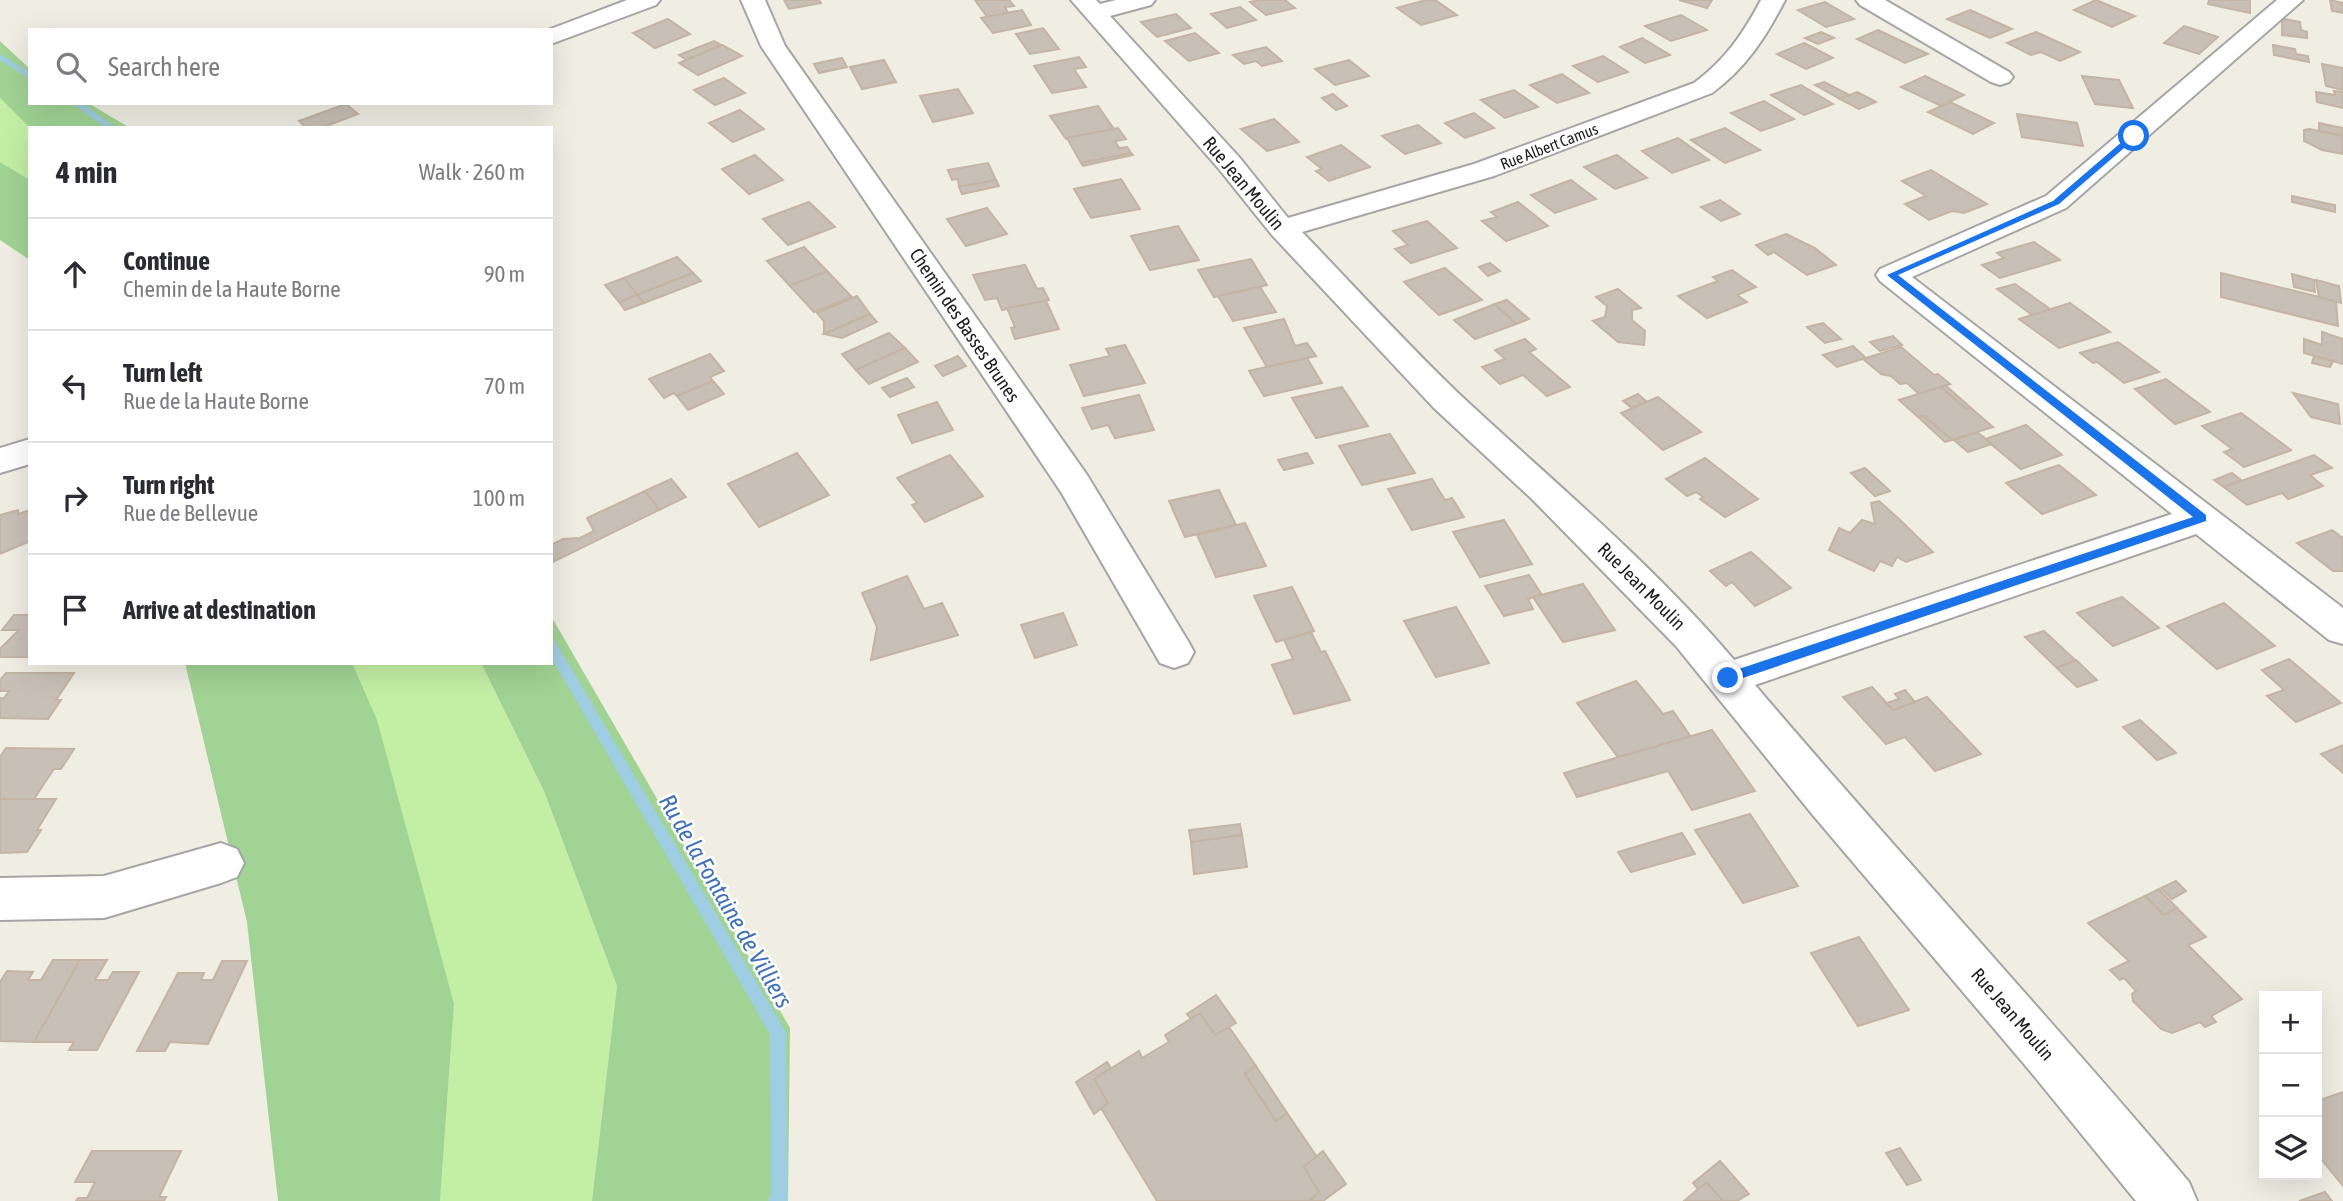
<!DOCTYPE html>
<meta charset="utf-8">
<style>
:root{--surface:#fff;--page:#f2f2f3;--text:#2b2b33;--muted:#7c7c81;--line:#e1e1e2}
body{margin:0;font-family:"Asap Condensed",sans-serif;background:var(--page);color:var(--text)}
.controls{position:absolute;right:21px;bottom:21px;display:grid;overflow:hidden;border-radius:0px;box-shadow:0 7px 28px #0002}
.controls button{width:63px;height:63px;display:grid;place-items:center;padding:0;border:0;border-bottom:2px solid var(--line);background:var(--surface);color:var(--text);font:35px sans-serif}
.stop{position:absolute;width:21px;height:21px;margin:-16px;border:5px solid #1a73e8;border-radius:50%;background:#fff}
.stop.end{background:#1a73e8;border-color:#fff;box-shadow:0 2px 7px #0008}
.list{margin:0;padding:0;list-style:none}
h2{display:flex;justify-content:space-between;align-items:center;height:91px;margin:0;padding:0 28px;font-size:30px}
h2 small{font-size:23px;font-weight:400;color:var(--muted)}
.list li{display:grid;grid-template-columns:46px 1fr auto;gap:21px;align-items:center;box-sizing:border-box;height:112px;padding:0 28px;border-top:2px solid var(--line)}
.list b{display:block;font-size:26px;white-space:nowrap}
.list p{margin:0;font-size:23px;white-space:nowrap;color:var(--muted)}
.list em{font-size:23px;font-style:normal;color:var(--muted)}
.icon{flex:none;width:38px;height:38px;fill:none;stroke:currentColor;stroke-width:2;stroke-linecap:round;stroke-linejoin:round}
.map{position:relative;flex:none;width:2343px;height:1201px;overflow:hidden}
.search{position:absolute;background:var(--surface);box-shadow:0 7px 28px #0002;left:28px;top:28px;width:525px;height:77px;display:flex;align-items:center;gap:18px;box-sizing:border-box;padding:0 24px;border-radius:0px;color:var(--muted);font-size:26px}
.panel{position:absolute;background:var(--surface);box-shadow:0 7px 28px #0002;left:28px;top:126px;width:525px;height:539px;border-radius:0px}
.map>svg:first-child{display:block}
.grass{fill:#c2efa4}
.forest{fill:#a1d394}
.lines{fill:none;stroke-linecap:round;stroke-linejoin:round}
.stream{fill:#9fcde2;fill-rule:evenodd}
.building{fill:#c8bfb6;stroke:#c3b4a4;stroke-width:2}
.street-casing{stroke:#a5a5a5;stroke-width:4}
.street{fill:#fff;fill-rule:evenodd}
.route{fill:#1a73e8}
.labels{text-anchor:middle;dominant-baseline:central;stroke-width:5;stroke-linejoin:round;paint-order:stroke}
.far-street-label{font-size:16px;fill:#1e1e1e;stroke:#fff}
.street-label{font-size:19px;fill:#1e1e1e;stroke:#fff}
.near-water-label{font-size:24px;font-style:italic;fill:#4172b7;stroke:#fff}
</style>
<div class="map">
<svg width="2343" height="1201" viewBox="0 0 2343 1201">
<rect width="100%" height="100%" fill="#f0ede3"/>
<g class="grass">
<polygon points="0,98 30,128 30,180 0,162"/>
<polygon points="352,663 481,663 544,791 617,986 592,1201 440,1201 454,1004"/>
</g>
<g class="forest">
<polygon points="0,41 30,69 30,103 88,103 130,128 30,128 0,98"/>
<polygon points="0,162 30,180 30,260 0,240"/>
<polygon points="551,616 790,1028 788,1201 592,1201 617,986 544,791 481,663 551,663"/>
<polygon points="185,663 352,663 377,720 454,1004 440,1201 278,1201 247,922"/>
</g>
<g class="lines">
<g class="stream">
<polygon points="0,54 30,73 30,79 0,60"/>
<polygon points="72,103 82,103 116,128 106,128"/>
<polygon points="551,640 555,641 786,1032 788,1201 768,1201 771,1195 770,1034 551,657"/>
</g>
</g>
<g class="building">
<polygon points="784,0 819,0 821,3 789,9"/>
<polygon points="975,0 1009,0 1014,6 1005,7 1008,13 987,17"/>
<polygon points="1259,0 1285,0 1295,8 1266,15 1250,2"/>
<polygon points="1426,0 1435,0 1457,15 1421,25 1397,8"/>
<polygon points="1679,0 1712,0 1707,8"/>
<polygon points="2096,0 2135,16 2112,27 2074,10"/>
<polygon points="2209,0 2250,0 2250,13 2208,4"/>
<polygon points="2330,0 2343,3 2343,13 2332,11"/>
<polygon points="1825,2 1854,19 1826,27 1798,10"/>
<polygon points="1240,7 1256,20 1227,28 1211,14"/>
<polygon points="1022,10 1031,25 993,33 981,18"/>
<polygon points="1970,10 2012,29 1990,38 1947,19"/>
<polygon points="1176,14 1191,28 1157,37 1141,22"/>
<polygon points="1681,15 1707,30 1671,41 1645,26"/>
<polygon points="668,19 690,34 655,48 633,33"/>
<polygon points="2285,19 2300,22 2301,30 2307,32 2307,38 2282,35 2282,20"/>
<polygon points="2184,26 2218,37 2199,54 2164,43"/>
<polygon points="1043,28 1059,49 1030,54 1016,34"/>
<polygon points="1878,30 1928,54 1905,63 1857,39"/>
<polygon points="1821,32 1834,38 1818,44 1805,38"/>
<polygon points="2036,32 2080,52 2060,61 2041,52 2031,55 2007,43"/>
<polygon points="1195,33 1219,53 1189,61 1165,41"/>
<polygon points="1642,38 1670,55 1645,63 1620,47"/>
<polygon points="714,41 721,45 687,60 679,55"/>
<polygon points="1804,43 1833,58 1806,69 1777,54"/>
<polygon points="722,45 742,56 698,75 679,63"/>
<polygon points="2273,45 2295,49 2296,54 2308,56 2309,62 2274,55"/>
<polygon points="1266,47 1282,61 1262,66 1256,61 1244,64 1233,55"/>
<polygon points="1603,56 1628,72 1598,82 1573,66"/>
<polygon points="1079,57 1086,67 1074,69 1086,87 1052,93 1034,66"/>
<polygon points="842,58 847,67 819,73 814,64"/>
<polygon points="884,60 896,82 862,89 850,67"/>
<polygon points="1349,60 1369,76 1335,85 1315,69"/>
<polygon points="2322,64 2343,68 2343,90 2326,86"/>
<polygon points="1562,74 1589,93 1557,103 1530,85"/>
<polygon points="1925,76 1964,95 1941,106 1901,87"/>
<polygon points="2082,76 2119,80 2133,108 2095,104"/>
<polygon points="724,78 745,93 715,105 694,90"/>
<polygon points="1824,82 1849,95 1840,99 1815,85"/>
<polygon points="1801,85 1833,104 1804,115 1771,95"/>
<polygon points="958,89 973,113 933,122 920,96"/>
<polygon points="1514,90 1538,107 1505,118 1481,100"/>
<polygon points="2334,91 2343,92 2343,108 2317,102 2316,92 2335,95"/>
<polygon points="1857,92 1876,102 1859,109 1840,99"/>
<polygon points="1333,94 1347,106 1336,110 1322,98"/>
<polygon points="1764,101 1794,119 1761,131 1731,113"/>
<polygon points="1950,102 1994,123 1973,134 1928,112"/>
<polygon points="346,104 358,114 321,128 306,128 299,121"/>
<polygon points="1098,106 1114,129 1066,139 1050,116"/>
<polygon points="740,110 764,129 733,142 709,123"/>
<polygon points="1474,113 1494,128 1465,138 1445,123"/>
<polygon points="2017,114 2077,123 2083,146 2022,137"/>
<polygon points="1274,119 1299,142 1267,151 1241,129"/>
<polygon points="2319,123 2343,128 2343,136 2319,131"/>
<polygon points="1418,125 1441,143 1405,154 1382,136"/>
<polygon points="1118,128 1126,139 1115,141 1119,148 1127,147 1131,153 1081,163 1067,138"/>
<polygon points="1725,128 1760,150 1725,163 1691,140"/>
<polygon points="2309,129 2343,136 2343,154 2322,150 2304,141 2304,130"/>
<polygon points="1678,138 1709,160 1672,173 1642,151"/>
<polygon points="1341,145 1370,167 1329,181 1316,171 1322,169 1307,157"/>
<polygon points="1131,153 1133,155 1083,166 1081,163"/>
<polygon points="755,155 783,180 749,194 722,169"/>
<polygon points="1617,155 1647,178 1615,189 1584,167"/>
<polygon points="988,163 996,180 959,187 958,179 952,180 948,170"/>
<polygon points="1931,170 1987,204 1964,213 1952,211 1929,220 1905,204 1926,196 1902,181"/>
<polygon points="1121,179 1140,209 1091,218 1074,189"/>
<polygon points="996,180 999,186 962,194 959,187"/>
<polygon points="1571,180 1596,199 1555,213 1531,195"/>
<polygon points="2292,196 2335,205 2335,212 2292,202"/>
<polygon points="1720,200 1740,214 1721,221 1701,207"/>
<polygon points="809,202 835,227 788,245 763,219"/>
<polygon points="1518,202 1548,226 1506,241 1482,221 1497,217 1491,212"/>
<polygon points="987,208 1007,234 966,246 947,219"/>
<polygon points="1427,221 1457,248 1411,263 1395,249 1408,245 1393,231"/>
<polygon points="1178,226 1199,260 1150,270 1131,236"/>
<polygon points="1786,234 1815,248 1836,265 1807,275 1774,252 1768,255 1756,245"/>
<polygon points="2034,242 2060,260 2000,278 1982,265 2004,258 1997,253"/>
<polygon points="804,247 827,271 790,286 767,261"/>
<polygon points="677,257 693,273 637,295 624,278"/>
<polygon points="1251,259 1267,285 1214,297 1198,270"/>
<polygon points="1490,263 1500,271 1488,276 1479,267"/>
<polygon points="1025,265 1037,289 1043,288 1049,300 1002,310 997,298 985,300 973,275"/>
<polygon points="1445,268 1482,300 1439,315 1404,282"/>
<polygon points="1732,270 1756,287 1737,295 1747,302 1707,318 1678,296 1718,281 1713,277"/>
<polygon points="827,271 852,297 814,312 790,286"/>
<polygon points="693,273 701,281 644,303 637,295"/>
<polygon points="2221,273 2336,301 2338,326 2221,297"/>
<polygon points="2292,274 2314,280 2315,292 2294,287"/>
<polygon points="624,278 637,295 619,302 605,285"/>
<polygon points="2316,280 2339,286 2341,303 2319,297"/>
<polygon points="2015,284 2050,309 2032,315 1997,289"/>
<polygon points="1260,287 1276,312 1233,321 1218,296"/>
<polygon points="1618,289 1641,308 1632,310 1632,320 1645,331 1644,345 1618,342 1593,321 1605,317 1607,306 1596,297"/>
<polygon points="637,295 644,303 625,310 619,302"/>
<polygon points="857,296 870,314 824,334 824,321 817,313"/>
<polygon points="1507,300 1529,319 1516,324 1495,304"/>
<polygon points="1046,301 1059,329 1015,339 1011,328 1015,327 1007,308"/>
<polygon points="2070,303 2110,332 2059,348 2019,319"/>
<polygon points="1495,304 1516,324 1475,339 1454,320"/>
<polygon points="870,314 877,322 842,338 824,334"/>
<polygon points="1284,319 1295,346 1307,343 1316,356 1267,367 1244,328"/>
<polygon points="1823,323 1841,339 1825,343 1807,327"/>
<polygon points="2322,332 2343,339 2343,364 2304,353 2304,339 2322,345"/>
<polygon points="889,333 905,348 856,370 842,354"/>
<polygon points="1893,336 1902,345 1880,351 1870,342"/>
<polygon points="1525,339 1536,349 1529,352 1570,387 1547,396 1523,375 1500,384 1482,367 1505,359 1495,350"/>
<polygon points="2118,342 2159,372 2124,383 2097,362 2093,363 2080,353"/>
<polygon points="1125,345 1145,383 1084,396 1070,365 1110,356 1106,349"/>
<polygon points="1853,346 1866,358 1837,367 1823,355"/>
<polygon points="1901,347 1934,375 1938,374 1950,384 1919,394 1907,383 1900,384 1891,376 1881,374 1863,359"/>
<polygon points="905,348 918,362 869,384 856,370"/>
<polygon points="710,354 724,371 710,377 713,381 677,396 674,393 664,398 649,379"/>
<polygon points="958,356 966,366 943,376 935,366"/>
<polygon points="2314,356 2333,361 2330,367 2312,363"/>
<polygon points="1307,358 1322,383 1264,396 1249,371"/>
<polygon points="907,378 914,387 890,397 882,388"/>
<polygon points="2166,379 2210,412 2175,424 2135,389"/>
<polygon points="713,381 724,394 688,410 677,396"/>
<polygon points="1945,385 1971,408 1966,409 1941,387"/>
<polygon points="1342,387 1368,426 1316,438 1292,398"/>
<polygon points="1941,387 1966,409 1971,408 1993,427 1952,440 1924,416 1918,417 1899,400"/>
<polygon points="2293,393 2338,404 2340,424 2311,417"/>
<polygon points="1638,394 1647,402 1632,408 1623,401"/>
<polygon points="1139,395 1154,430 1115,438 1108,425 1092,429 1082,408"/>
<polygon points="1658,397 1701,432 1663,450 1621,413"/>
<polygon points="937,402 953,430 912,443 898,415"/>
<polygon points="2241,413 2291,450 2292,450 2244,467 2224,452 2232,449 2202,426"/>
<polygon points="1924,416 1952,440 1945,442 1918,417"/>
<polygon points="2026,425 2062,455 2021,469 1985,439"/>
<polygon points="1977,432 1992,444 1968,452 1954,440"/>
<polygon points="1390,434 1415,473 1362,485 1339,446"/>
<polygon points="797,453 829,495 759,527 728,484"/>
<polygon points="1307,453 1313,463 1284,470 1278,460"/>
<polygon points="950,455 983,496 925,522 912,505 917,503 897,478"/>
<polygon points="2314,455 2332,468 2310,475 2323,486 2288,499 2282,493 2247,505 2224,487"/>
<polygon points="1705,458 1758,499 1725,517 1700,499 1703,497 1696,492 1687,496 1666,479"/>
<polygon points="2059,465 2096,495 2042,514 2006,483"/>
<polygon points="1865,468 1890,491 1875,496 1851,473"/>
<polygon points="2232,473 2241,480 2224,487 2214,480"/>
<polygon points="671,479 686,497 659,510 645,491"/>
<polygon points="1432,479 1445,500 1452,498 1464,517 1412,530 1388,489"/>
<polygon points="1219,490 1236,525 1185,537 1169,501"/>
<polygon points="645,491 659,510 551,563 551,545 563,539 580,538 594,531 587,518"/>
<polygon points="1879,501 1899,519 1933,552 1906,562 1897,557 1892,566 1880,561 1874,571 1829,550 1839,528 1850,533 1862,520 1875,524 1871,503"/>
<polygon points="30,502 30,541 0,554 0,515 18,510 18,514 30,510"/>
<polygon points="1504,520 1532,564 1480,577 1453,532"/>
<polygon points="1245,523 1266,566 1216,577 1197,535"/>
<polygon points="2332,530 2343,538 2343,571 2333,571 2297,543"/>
<polygon points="1751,552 1791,588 1755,606 1732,582 1726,586 1710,571"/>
<polygon points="1529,575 1542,595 1528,599 1533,609 1504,616 1485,586"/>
<polygon points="907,576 924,609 942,603 958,635 871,660 877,627 862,593"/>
<polygon points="1583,584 1615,630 1563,642 1533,597"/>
<polygon points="1292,587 1314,631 1276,642 1254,596"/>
<polygon points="2122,597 2159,628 2113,646 2077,613"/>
<polygon points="2224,603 2275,646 2217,669 2167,626"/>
<polygon points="1456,607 1489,663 1436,677 1404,621"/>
<polygon points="1063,613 1077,645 1035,658 1021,625"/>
<polygon points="14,615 30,615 30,657 0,657 0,649 19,630 2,630"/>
<polygon points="2044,631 2075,660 2057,668 2025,637"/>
<polygon points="1311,632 1321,652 1325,651 1350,700 1294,714 1272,665 1293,659 1284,640"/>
<polygon points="2289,659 2341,703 2296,722 2267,696 2284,690 2262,670"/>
<polygon points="2076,660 2097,680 2077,687 2057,668"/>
<polygon points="6,673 74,673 56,700 61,700 48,719 0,718 0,698 4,698 9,691 0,691 0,680"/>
<polygon points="1636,681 1663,714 1673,711 1691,737 1618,757 1577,703"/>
<polygon points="1872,687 1893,710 1927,697 1981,754 1935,771 1905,737 1886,744 1843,697"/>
<polygon points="1905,690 1915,702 1893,710 1887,703 1899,699 1895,694"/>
<polygon points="2140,720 2176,753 2157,760 2123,727"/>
<polygon points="1712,730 1755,791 1692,810 1668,771 1577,797 1564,773"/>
<polygon points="2343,745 2343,773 2321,754"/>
<polygon points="6,748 74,749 61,769 54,769 34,799 0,799 0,757"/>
<polygon points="0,799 56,799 37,830 41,830 27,852 0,853"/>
<polygon points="1750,814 1798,886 1743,903 1695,830"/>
<polygon points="1240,824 1242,835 1191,842 1189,830"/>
<polygon points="1682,833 1695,854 1631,872 1618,852"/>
<polygon points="1242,835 1247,867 1194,874 1191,842"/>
<polygon points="2176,881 2186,891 2172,899 2161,888"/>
<polygon points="2159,889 2177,908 2164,915 2145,896"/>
<polygon points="2145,896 2164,915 2177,908 2206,937 2188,945 2242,999 2211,1016 2216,1022 2205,1027 2200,1022 2172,1033 2161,1029 2133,1001 2132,994 2136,991 2124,978 2120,980 2110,970 2129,961 2088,923"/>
<polygon points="1859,937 1909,1010 1858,1026 1811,953"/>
<polygon points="53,960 80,960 34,1042 0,1041 0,982 7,971 33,972 28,980 41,980"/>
<polygon points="80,960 107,960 95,980 108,980 113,972 139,972 97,1050 69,1050 74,1042 34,1042"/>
<polygon points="222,961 247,961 208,1044 170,1042 165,1051 137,1051 178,973 204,973 201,980 213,980"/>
<polygon points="1216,995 1236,1023 1215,1035 1200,1013 1191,1019 1187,1014"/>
<polygon points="1200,1013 1215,1035 1229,1027 1256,1066 1245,1074 1276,1121 1287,1113 1317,1157 1304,1167 1319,1192 1308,1201 1157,1201 1101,1108 1108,1103 1094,1079 1139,1051 1142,1058 1169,1042 1165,1035"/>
<polygon points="1107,1062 1111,1068 1094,1079 1108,1103 1094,1114 1076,1082"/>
<polygon points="1256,1066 1287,1113 1276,1121 1245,1074"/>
<polygon points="2343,1092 2343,1186 2317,1154 2317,1101"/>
<polygon points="1900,1148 1921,1180 1907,1185 1886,1153"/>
<polygon points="92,1151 181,1151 159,1197 166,1197 164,1201 76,1201 78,1198 87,1198 95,1182 75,1182"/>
<polygon points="1323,1151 1346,1184 1323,1201 1310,1201 1319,1192 1304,1167"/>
<polygon points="1720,1161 1749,1194 1737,1201 1723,1201 1707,1183 1698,1189 1693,1183"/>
<polygon points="1707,1183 1723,1201 1684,1201 1698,1189"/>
<polygon points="2325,1192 2332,1201 2299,1201"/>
</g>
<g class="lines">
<g class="street-casing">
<g id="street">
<polygon points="627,0 660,0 656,5 551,44 551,30 548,30"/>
<polygon points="741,0 765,0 785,46 1087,475 1188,641 1194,652 1188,663 1174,668 1160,663 1061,492 761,46"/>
<path d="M1071,0H1096L1100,4L1116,0H1155L1151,5L1110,16L1239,157L1288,218L1474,164L1694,83C1725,60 1743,34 1761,0H1785C1766,37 1746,68 1712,93L1494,176L1302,232C1354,286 1404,341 1458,393C1551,480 1651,562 1734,660L2172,514L1880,281L1876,275L1880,269L2046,196L2277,0H2303L2066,208L1912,277L2343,608V644L2329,640L2196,534L1755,685C1898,853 2047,1014 2189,1182L2197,1201H2136L2030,1071L1812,814L1676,646L1532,499L1434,408L1272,235L1219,169Z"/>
<polygon points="1856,0 1885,0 2009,72 2013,77 2009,82 2000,85 1991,82 1860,5"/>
<polygon points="30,439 30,464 0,473 0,448"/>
<polygon points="221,843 237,849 244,863 237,877 221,883 104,918 0,920 0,878 104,876"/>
</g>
</g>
<use href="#street" class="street"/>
</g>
<polygon class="route" points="2131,134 2138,136 2059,204 1898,275 2206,515 2206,521 1728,683 1724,681 1724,674 2193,517 1887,275 2053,201"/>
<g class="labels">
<g class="far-street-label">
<text transform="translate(1549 146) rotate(-21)">Rue Albert Camus</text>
</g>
<g class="street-label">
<text transform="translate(1244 183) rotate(50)">Rue Jean Moulin</text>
<text transform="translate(965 325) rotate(56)">Chemin des Basses Brunes</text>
<text transform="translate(1642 586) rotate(45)">Rue Jean Moulin</text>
<text transform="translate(2013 1014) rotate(49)">Rue Jean Moulin</text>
</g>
<g class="near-water-label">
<text transform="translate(726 901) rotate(60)">Ru de la Fontaine de Villiers</text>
</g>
</g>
</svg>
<div class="controls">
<button>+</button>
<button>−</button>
<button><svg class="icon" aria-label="layers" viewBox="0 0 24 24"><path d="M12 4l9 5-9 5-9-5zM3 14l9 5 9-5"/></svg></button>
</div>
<div class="stop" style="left:2134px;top:136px"></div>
<div class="stop end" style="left:1728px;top:678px"></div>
<div class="search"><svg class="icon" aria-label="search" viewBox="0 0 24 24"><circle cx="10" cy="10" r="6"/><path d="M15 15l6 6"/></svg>Search here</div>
<section class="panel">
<h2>4 min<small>Walk · 260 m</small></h2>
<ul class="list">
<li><svg class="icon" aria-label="ahead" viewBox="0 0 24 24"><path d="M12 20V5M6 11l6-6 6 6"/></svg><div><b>Continue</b><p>Chemin de la Haute Borne</p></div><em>90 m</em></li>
<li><svg class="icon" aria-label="left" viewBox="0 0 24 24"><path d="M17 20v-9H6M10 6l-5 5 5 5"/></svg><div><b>Turn left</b><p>Rue de la Haute Borne</p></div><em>70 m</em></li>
<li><svg class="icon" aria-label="right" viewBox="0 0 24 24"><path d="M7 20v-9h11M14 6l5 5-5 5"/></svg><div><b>Turn right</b><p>Rue de Bellevue</p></div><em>100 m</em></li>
<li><svg class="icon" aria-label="arrive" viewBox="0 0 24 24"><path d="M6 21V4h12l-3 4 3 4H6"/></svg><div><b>Arrive at destination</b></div></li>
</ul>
</section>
</div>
